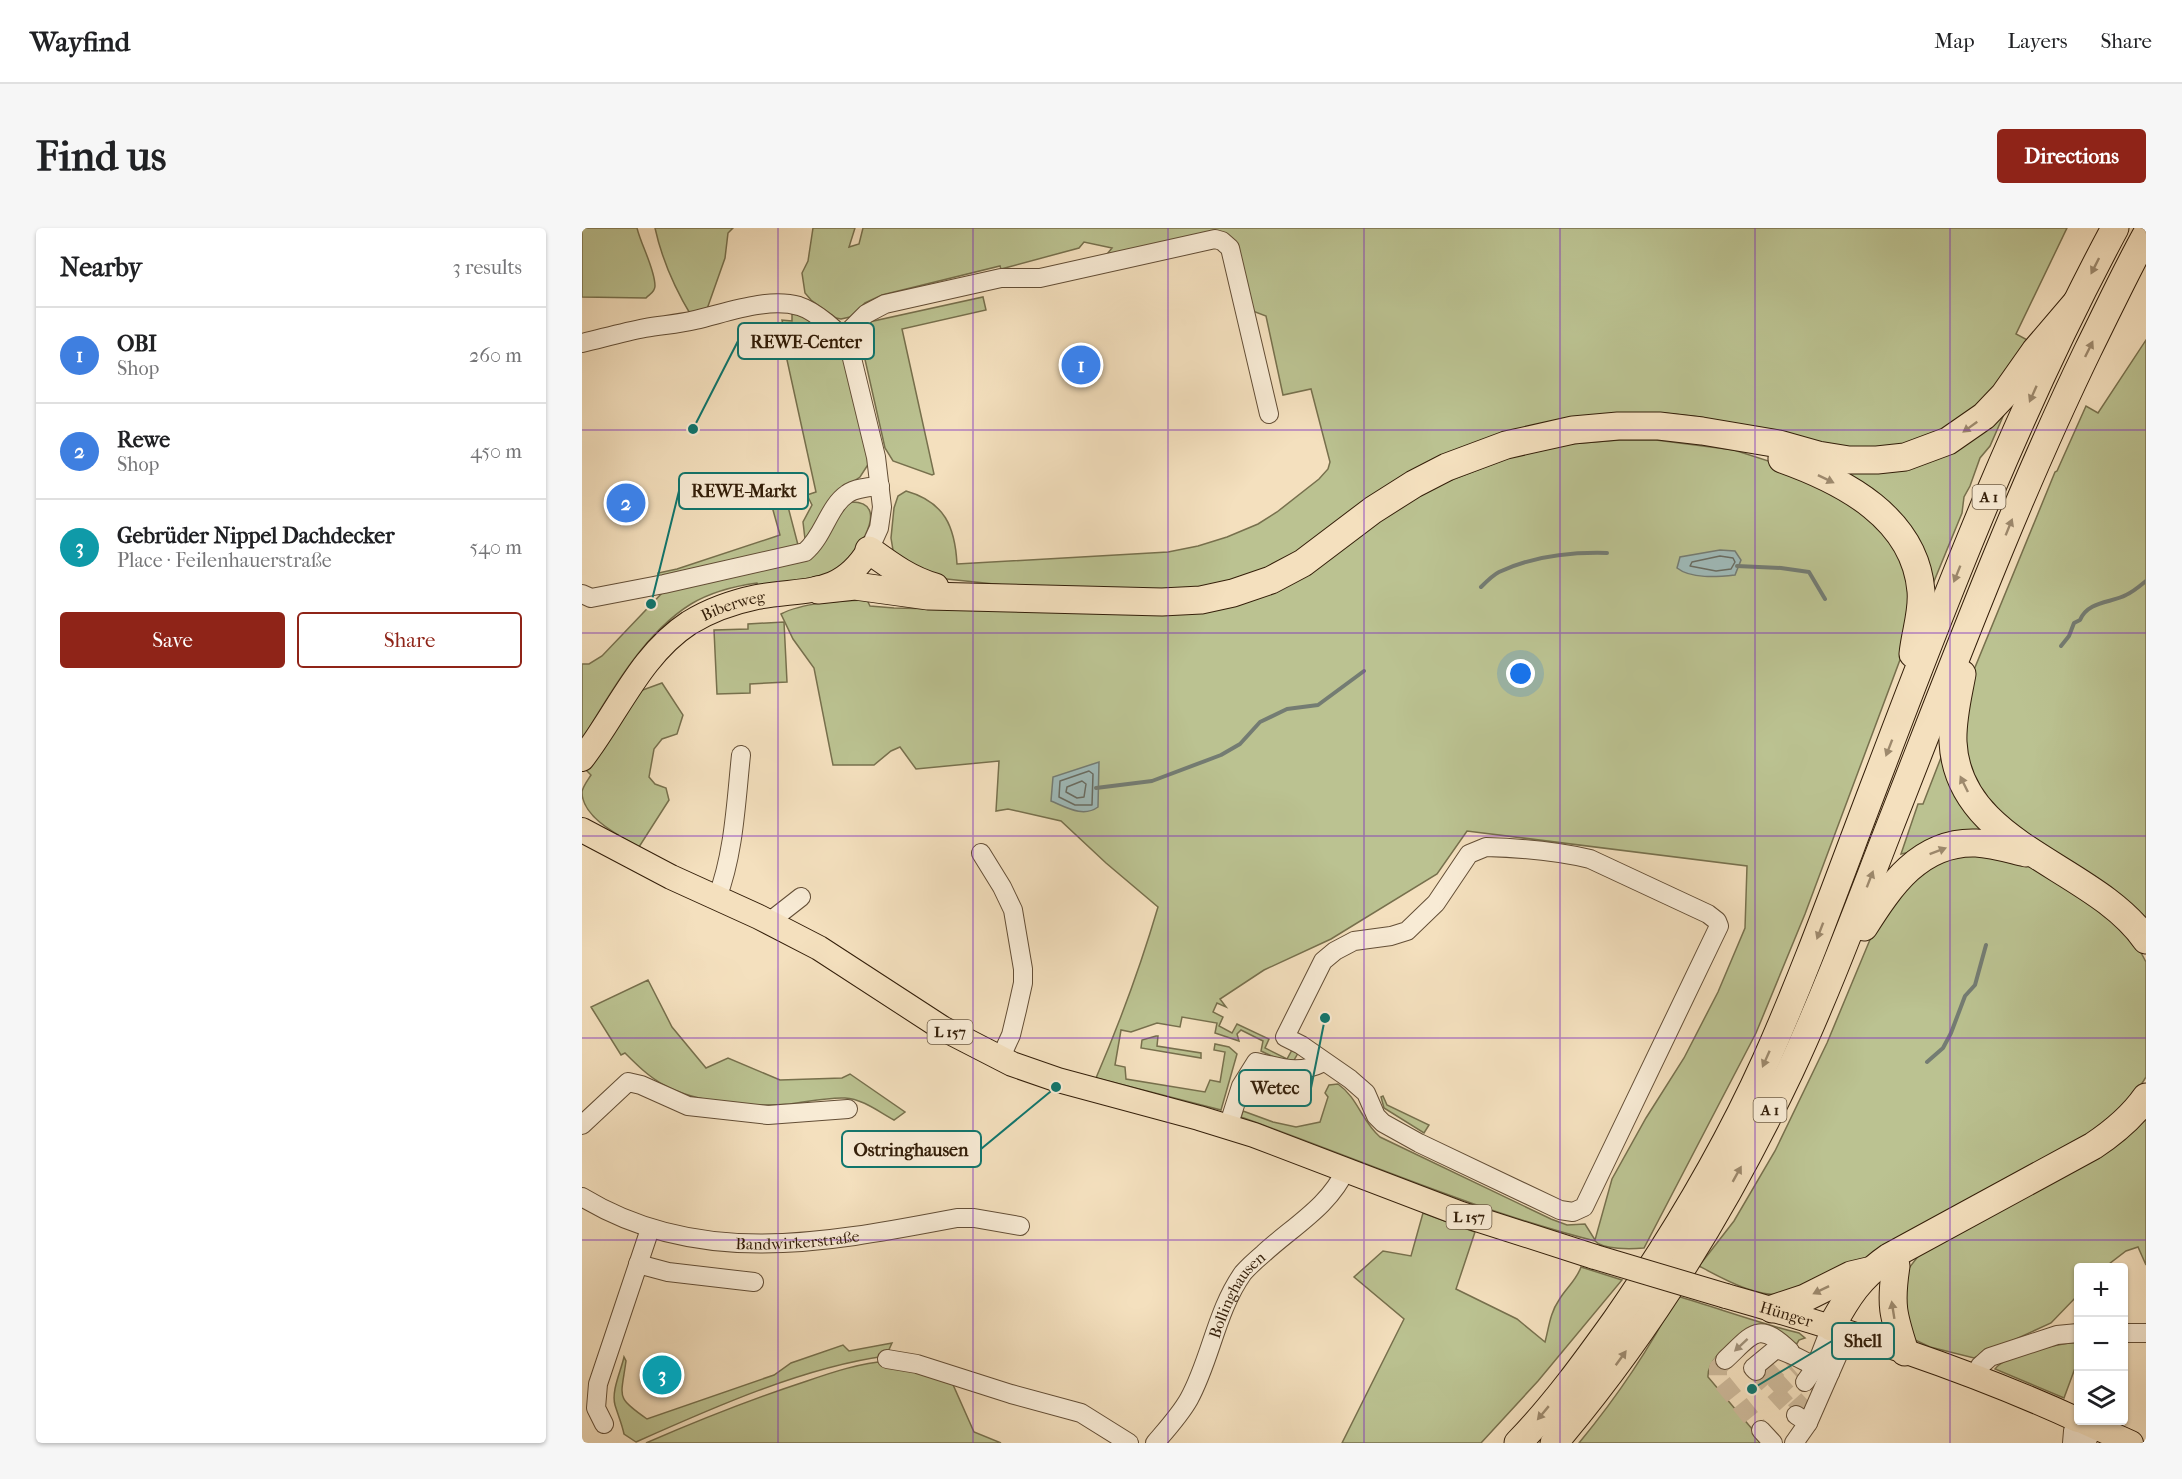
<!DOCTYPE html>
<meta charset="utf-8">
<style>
:root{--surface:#fff;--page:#f6f6f6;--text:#202124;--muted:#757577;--line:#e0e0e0;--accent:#8f2418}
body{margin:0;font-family:"IM FELL French Canon",serif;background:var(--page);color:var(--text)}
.controls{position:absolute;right:18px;bottom:18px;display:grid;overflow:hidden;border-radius:6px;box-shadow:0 2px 4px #0004}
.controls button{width:54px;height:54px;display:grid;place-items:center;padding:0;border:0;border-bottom:2px solid var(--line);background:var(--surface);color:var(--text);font:30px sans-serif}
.you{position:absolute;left:939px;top:446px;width:21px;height:21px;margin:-15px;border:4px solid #fff;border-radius:50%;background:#1a73e8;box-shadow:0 0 0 9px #1a73e833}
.badge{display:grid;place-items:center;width:39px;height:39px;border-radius:50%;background:var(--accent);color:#fff;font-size:20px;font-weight:700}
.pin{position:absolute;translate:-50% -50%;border:3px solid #fff;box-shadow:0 2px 6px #0006}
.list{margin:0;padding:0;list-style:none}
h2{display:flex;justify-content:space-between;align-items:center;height:78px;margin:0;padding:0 24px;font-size:26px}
h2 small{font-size:20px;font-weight:400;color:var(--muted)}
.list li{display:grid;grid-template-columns:39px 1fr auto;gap:18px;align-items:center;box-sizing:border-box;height:96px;padding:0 24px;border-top:2px solid var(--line)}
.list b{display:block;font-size:22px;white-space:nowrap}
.list p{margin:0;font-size:20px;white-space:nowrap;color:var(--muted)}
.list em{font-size:20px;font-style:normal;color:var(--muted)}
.actions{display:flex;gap:12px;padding:18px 24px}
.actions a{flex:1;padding:14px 0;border:2px solid var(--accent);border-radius:6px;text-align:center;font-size:21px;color:var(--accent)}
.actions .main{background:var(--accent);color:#fff}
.icon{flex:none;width:33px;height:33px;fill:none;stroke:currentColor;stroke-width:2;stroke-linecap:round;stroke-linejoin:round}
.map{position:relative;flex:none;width:1564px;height:1215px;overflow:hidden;border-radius:6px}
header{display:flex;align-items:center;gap:36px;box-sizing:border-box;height:84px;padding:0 30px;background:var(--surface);border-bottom:2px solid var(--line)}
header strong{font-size:28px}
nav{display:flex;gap:33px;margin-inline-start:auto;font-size:21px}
.intro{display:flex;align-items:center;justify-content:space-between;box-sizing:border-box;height:144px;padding:0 36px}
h1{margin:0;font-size:42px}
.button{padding:15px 27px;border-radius:6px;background:var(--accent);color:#fff;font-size:21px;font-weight:700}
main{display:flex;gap:36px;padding:0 36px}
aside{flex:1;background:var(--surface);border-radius:6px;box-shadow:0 2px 4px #0004}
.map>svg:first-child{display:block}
.green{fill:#bbc291;stroke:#77704d;stroke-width:1.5}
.water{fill:#9fbbba;stroke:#747c73;stroke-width:1.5}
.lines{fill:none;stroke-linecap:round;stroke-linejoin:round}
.shore{stroke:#696c62;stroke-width:1.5}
.stream{stroke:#747c73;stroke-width:4}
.minor-tunnel{stroke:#cdb99a;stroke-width:18;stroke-dasharray:18 9;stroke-linecap:butt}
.minor-casing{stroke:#634e36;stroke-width:20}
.major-casing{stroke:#331e09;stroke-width:26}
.highway-casing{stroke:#331e09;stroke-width:29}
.minor{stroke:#f8ebd5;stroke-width:18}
.major{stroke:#f4e0be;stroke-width:24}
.highway{stroke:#f4e0be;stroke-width:27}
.major-bridge-casing{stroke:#331e09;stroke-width:26;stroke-linecap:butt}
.major-bridge{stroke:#f4e0be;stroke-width:24}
.oneway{fill:#9d896d}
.oneway2{fill:#9f8f79}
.grid{fill:none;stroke:#7b2cbf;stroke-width:1.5;stroke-opacity:0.55}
.labels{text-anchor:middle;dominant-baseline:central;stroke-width:4.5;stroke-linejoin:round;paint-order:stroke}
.shield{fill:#f8ebd5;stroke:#6e5c46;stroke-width:1.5}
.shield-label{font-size:15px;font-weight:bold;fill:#331e09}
.street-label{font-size:16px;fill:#331e09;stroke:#f8ebd5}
.leader{fill:none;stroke:#0f766e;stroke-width:2}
.callout-dot{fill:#0f766e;stroke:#f8ebd5;stroke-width:2}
.callout{fill:#f8ebd5;stroke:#0f766e;stroke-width:2}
.callout-label{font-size:18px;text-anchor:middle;font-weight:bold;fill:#331e09}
</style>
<header>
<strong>Wayfind</strong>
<nav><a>Map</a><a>Layers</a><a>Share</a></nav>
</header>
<div class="intro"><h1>Find us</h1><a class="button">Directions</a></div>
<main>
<aside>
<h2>Nearby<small>3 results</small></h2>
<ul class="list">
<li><span class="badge" style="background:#3f7fe0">1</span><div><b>OBI</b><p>Shop</p></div><em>260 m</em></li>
<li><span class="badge" style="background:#3f7fe0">2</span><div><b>Rewe</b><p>Shop</p></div><em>450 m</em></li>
<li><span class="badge" style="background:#0f9aa8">3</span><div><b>Gebrüder Nippel Dachdecker</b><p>Place · Feilenhauerstraße</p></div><em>540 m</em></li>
</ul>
<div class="actions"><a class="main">Save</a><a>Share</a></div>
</aside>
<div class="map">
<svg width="1564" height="1215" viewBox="0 0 1564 1215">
<rect width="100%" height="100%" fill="#f4e0be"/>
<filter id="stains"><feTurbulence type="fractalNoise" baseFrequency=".00333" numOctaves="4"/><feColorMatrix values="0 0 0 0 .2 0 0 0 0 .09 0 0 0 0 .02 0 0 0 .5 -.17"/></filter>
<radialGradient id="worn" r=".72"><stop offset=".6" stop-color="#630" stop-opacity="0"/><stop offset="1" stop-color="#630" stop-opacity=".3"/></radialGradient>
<g class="green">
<path d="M0,0H55C59,17 73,41 73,58C73,64 68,66 64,70L0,69Z"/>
<path d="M73,0H151L146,5L143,30L125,81L110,89C93,61 80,32 73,0Z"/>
<path d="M231,0H273L267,19L277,16L281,0H1485L1434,106L1451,115L1395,183L1341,214L1276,223L1118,189L1082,185H1033L981,192L682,344L603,364L449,360L355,350L314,328L311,322L309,310L312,280L316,268L324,263C363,274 373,299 375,336L586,324L616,318L645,309L676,296L695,284L737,251L746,241L748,234L729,161L701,167L684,88L668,82L650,12L521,31L530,20L502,14L497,20L419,41L418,38L300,67L283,75L268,89L259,91L254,90L229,72L223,65L220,45L226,33Z"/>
<polygon points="401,69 404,82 320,101 352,246 350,247 311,233 303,220 282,127 276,112 281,100 287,94"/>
<polygon points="210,84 222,89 245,104 261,127 287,235 278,249 272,253 223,311 221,294 230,277 225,267 234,264 198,100 201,97 200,92 210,93"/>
<polygon points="1564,112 1564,695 1426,600 1382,536 1385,459 1473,244 1475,243 1504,178 1516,185"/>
<polygon points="1426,177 1408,218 1398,230 1388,258 1382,269 1380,285 1348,363 1251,239 1282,241"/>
<path d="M1038,212H1074L1152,222L1205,239L1284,282L1329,344L1325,413L1223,686L1174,805L1062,1020C1050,1021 1021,1022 1013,1013C891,982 777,931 659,889L661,883L691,894L714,899L738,894L746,869L743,865L747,857L756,856C776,870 780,894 798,909L969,991L985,997L1003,996L1013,1012L1030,951L1064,890L1102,830L1136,764L1163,700L1165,638L885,603L855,646L749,711L682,742L638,771L644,779L635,775L631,784L641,789L637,798L650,805L655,796L687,811L683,820L705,831L710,822L716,825L711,834C700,833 689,828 679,823L681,813L659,802L655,806L657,813L633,805L635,795L600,789L598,799L575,795L549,804L539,802L533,837L543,839L544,851L623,864L628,852L638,854L643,824L632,822L633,816L647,819L655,826L639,882L514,850C538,794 559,737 576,679L524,635L479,593L426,581L414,583L417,533L334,541L318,519L309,523L292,537H251L232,440L211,411L199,386C219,375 262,372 285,372L288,378L312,380L582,386L790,294L859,256L926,230L987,216Z"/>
<polygon points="204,271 216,317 76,349 76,345 95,341 198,307 189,275"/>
<path d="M270,274C315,274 266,340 251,346C244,349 235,349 228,350C211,353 194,356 177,359L175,355C153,358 129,364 109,376C62,405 28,465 0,512V436H7L20,428L82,363L186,340L252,295L266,276Z"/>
<polygon points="202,394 205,454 168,456 168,465 135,466 132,402 166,401 166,396"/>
<path d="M80,455L101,487L95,506L80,511L72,521L67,549L73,556L84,560L87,572L57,619C38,608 0,590 0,564C1,558 6,552 9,547L4,542L21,522L55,464Z"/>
<polygon points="1360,527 1414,606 1319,626 1336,576 1341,576"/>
<path d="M1369,627L1436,630L1528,689L1557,721L1564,734V849L1557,860L1518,901L1246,1051C1234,1056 1223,1062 1211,1065C1180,1073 1143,1052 1117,1038L1152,993L1193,923L1245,815L1292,702L1318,659Z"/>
<path d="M66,752L90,799L124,840L146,830L198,852L260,850L268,846L323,884L312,892C297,884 281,871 263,870C246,869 225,874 208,876C170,879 116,876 82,857C67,849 55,837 43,825L39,827L9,779Z"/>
<polygon points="574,808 576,808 575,818 619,825 619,830 559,820 560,812"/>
<polygon points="801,868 805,877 847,897 842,905 802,880 799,869"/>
<polygon points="1564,886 1564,1037 1556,1019 1544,1023 1523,1039 1496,1040 1496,1067 1469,1095 1392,1130 1348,1119 1331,1111 1322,1098 1324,1044 1337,1027"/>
<path d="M841,985L893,1004L874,1061L935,1091L963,1114C967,1099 968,1085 977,1072C984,1060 994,1053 999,1039L1040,1052L956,1153L899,1215H760L822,1091L772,1049L801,1023L829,1028Z"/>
<path d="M1095,1068C1136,1080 1176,1095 1217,1105L1223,1110L1217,1112L1214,1117L1167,1102C1153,1114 1125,1128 1126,1149L1182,1215H997C1035,1169 1068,1120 1095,1068Z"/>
<path d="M1496,1114V1132L1482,1170L1413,1141C1424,1126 1477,1116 1496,1114Z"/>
<path d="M310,1115L304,1128C222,1139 130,1180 54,1214L42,1206C40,1196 36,1187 33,1177C29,1163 39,1143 42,1129L44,1133C39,1170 33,1169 65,1191L192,1147L209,1135L261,1117L267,1123Z"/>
<path d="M306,1133L368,1150L392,1204L419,1215H64C117,1192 170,1171 225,1153C251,1144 278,1135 306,1133Z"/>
</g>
<g class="water">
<path d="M1138,322L1153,323L1159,332L1153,347C1135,349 1109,351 1095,340L1098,329Z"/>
<path d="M517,534L516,579C501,590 484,579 469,573L471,549Z"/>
</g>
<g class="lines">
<g class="shore">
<polygon points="1138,328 1151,330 1153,334 1149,341 1134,343 1108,338 1110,334"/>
<polygon points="507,543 511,546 510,577 493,577 477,569 478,553"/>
<polygon points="500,553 504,556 502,569 495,570 484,564 485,559"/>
</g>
<g class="stream">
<polyline points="1155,338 1199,340 1227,344 1243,371"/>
<path d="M899,359C904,354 911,347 917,344C951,328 988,324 1025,325"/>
<path d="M1479,418L1487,408L1492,395L1498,392C1506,373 1529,375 1544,367C1551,364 1558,358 1564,353"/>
<polyline points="514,560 570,553 639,527 658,516 678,494 705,481 736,477 782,443"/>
<polyline points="1345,834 1361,820 1369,805 1383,768 1393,757 1404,717"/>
</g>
<g class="minor-tunnel">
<polyline points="1143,1132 1136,1140 1136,1149 1179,1202"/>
<polyline points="1174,1143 1214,1187"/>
<polyline points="1183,1153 1204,1133"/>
<polyline points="1192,1164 1214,1144"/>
<polyline points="1212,1184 1233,1165"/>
</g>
<g class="minor-casing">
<g id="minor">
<polyline points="261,109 284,86 303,76 419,50 458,50 633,11 640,13 648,20 687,186"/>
<path d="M0,115C21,110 42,104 63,100C80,97 97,96 113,92C144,85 185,69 217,78C233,83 258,104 267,118L294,229L300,279L297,300L287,322"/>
<path d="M0,366L9,370L82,356L223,324C242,308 246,279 265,266C273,260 288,259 298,258"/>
<path d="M904,619C939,620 974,623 1008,631L1126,686L1135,693L1137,698L1002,979L991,984L978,982L837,915L801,895L794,888L784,865L768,851L719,817L703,809L741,733L753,723L772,713L809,708L825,703L854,675L887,626Z"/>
<polyline points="399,625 420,659 431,682 441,741 441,755 435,782 429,807 418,831"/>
<path d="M135,670C152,626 154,574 159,527"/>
<polyline points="187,694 219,669"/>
<polyline points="0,897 46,854 59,857 106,878 186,887 266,881"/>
<path d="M646,899L659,858L674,834C701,840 716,847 742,834"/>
<path id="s1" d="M0,969C118,1041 248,1014 375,990H392L438,998"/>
<polyline points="56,1036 86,1044 172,1054"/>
<polyline points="1542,1105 1564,1105"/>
<polyline points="305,1131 335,1136 429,1166 499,1185 547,1215"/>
<path d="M1143,1132C1171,1106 1176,1092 1208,1123"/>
<path d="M1174,1143L1171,1140L1194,1121C1213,1126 1229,1138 1248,1145L1226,1195L1214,1187"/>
<polyline points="1248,1145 1266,1104"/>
<polyline points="1393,1148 1398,1138 1408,1129 1475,1107 1496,1105"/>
<polyline points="1223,1154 1233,1140 1249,1099"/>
<polyline points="22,1196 14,1180 16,1156 68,1001"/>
<polyline points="1179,1202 1191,1215"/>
<path id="s2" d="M573,1215C585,1201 598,1187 607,1171C629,1131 634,1083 661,1045C667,1038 674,1032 681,1026C710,999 748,978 764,941"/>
<polyline points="1212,1215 1226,1195"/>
<polyline points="1490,1215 1491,1203 1496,1192"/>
<polyline points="1504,1215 1512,1198"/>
</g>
</g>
<g class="major-casing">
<g id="major">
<path id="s3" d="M0,531C35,486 58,427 107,395C128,382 151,374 175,369C223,360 258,370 287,322"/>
<polyline points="0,602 89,649 177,689 237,720 360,800 430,836 476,852 617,890 672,907 879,986 1013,1029"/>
<path id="s4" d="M1144,1068C1264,1102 1383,1140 1496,1192"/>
<polyline points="1498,1192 1549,1215"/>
</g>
</g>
<g class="highway-casing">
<g id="highway">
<path d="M1200,231C1262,253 1333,290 1339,363C1341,384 1333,405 1331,426"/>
<path d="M287,322C309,338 328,352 353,359"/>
<polyline points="236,362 273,358 346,368 580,374 619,372 651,365 689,352 721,335 791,282 832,256 865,239 924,217 991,202 1036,198 1077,198 1120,203 1197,216 1236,227 1267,232 1295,232 1323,229 1366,213 1402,188 1422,167 1453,123 1494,75"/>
<path d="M1380,446C1376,468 1370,491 1371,514C1376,619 1512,637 1564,712"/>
<path d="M1282,699C1308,658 1338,613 1394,615C1411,616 1427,621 1444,625"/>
<path d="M1314,1038C1308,1077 1311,1087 1323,1124"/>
<polyline points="1190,1081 1223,1070 1269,1047 1286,1043"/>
<path d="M1249,1099C1266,1068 1278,1049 1307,1029L1511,918C1532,904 1550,889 1564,869"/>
<path d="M936,1215C972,1178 1004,1134 1034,1092C1091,1010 1143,923 1184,832C1226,738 1260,641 1297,545C1367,360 1439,175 1533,0"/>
<path d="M972,1215C1067,1103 1145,976 1208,843C1245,764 1276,680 1308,598C1371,438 1431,277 1506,122C1525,84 1543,45 1564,7"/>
</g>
</g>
<use href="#minor" class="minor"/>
<use href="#major" class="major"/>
<use href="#highway" class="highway"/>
<g class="major-bridge-casing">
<polyline id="major-bridge" points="1013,1029 1144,1068"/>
</g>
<use href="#major-bridge" class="major-bridge"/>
</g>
<defs><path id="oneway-solid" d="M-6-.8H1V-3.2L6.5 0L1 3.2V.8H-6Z" transform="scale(1.5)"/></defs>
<g class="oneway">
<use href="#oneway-solid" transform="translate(1513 38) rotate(117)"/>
<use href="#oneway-solid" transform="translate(1507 121) rotate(-64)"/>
<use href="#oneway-solid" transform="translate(1451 166) rotate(114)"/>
<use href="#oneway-solid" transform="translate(1388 199) rotate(144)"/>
<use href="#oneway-solid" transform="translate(1244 251) rotate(26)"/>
<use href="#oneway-solid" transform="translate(1427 299) rotate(-68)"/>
<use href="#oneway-solid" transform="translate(1375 346) rotate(112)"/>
<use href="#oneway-solid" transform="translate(1307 520) rotate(111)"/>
<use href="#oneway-solid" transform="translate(1382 556) rotate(-116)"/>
<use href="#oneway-solid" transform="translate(1356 623) rotate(-21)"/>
<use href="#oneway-solid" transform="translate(1288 651) rotate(-69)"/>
<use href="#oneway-solid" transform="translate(1238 703) rotate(111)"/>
<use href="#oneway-solid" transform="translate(1184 831) rotate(114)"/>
<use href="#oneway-solid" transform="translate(1155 946) rotate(-61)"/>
<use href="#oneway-solid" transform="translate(1239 1062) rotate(154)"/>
<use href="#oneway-solid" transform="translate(1311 1082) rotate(-99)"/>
<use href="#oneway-solid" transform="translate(1039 1130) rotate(-54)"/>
<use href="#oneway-solid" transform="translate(961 1185) rotate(130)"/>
</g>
<use class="oneway2" href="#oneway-solid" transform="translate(1159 1117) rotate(137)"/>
<path class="grid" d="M196,0V1215M391,0V1215M586,0V1215M782,0V1215M978,0V1215M1173,0V1215M1368,0V1215M0,202H1564M0,405H1564M0,608H1564M0,810H1564M0,1012H1564"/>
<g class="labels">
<g class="shield">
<rect x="1390.5" y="257" width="33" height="24" rx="4.5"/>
<rect x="345.5" y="792" width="45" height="24" rx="4.5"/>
<rect x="1171.5" y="870" width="33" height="24" rx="4.5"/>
<rect x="864.5" y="977" width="45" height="24" rx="4.5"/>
</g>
<g class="shield-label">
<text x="1407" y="269">A 1</text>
<text x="368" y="804">L 157</text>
<text x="1188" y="882">A 1</text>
<text x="887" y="989">L 157</text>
</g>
<g class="street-label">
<text stroke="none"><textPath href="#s3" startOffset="222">Biberweg</textPath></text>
<text stroke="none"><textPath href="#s1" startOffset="224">Bandwirkerstraße</textPath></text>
<text stroke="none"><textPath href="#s2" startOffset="171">Bollinghausen</textPath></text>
<text stroke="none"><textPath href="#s4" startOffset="63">Hünger</textPath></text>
</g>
</g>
<path class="leader" d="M111 201L156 113M69 376L97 263M743 790L729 860M474 859L399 921M1170 1161L1250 1113"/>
<g class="callout-dot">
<circle cx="111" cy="201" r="6"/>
<circle cx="69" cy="376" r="6"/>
<circle cx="743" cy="790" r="6"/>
<circle cx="474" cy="859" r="6"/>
<circle cx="1170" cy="1161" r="6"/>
</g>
<g class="callout">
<rect x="156" y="95" width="136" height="36" rx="6"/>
<rect x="97" y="245" width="129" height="36" rx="6"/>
<rect x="657" y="842" width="72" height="36" rx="6"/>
<rect x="260" y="903" width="139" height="36" rx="6"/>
<rect x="1250" y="1095" width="62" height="36" rx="6"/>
</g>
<g class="callout-label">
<text x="224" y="120">REWE-Center</text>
<text x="162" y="269">REWE-Markt</text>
<text x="693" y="866">Wetec</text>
<text x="329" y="928">Ostringhausen</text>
<text x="1281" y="1119">Shell</text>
</g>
<rect width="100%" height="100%" filter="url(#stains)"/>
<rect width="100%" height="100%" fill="url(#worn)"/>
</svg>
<div class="controls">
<button>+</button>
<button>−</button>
<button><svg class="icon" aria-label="layers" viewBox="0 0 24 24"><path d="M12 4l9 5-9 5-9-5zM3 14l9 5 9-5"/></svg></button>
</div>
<div class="you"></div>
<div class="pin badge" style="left:499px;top:137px;background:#3f7fe0">1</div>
<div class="pin badge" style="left:44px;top:275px;background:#3f7fe0">2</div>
<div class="pin badge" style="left:80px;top:1147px;background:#0f9aa8">3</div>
</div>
</main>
